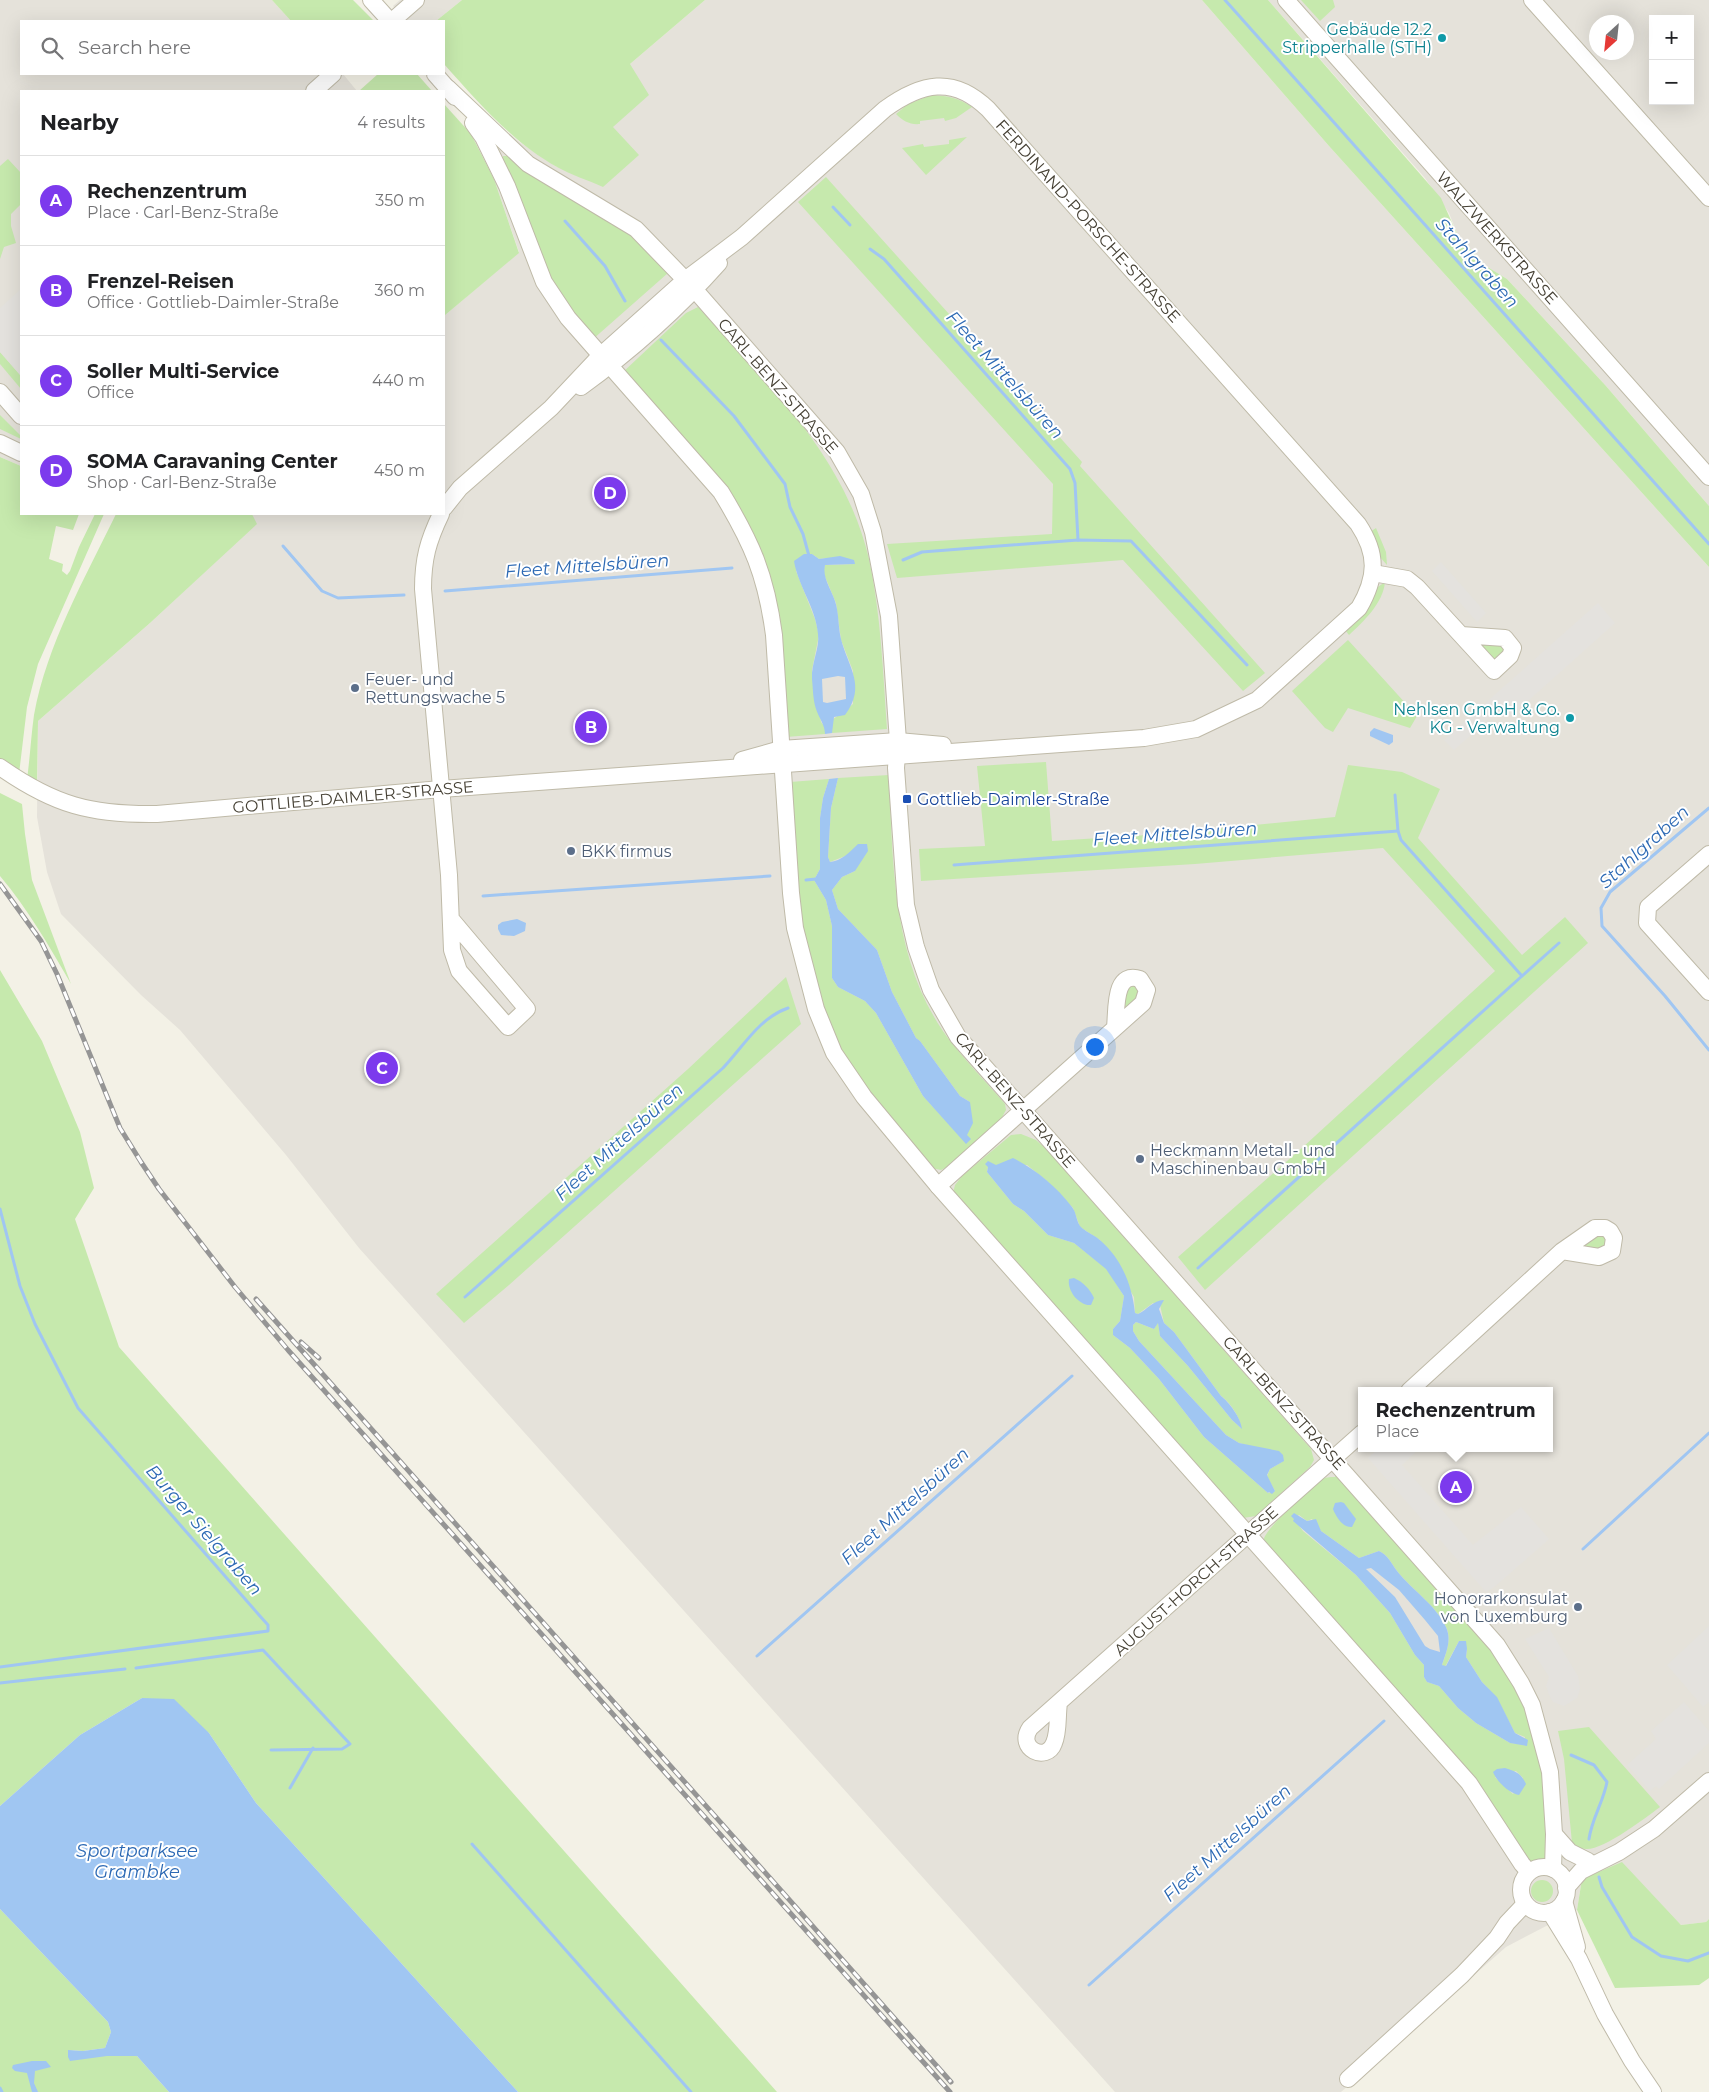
<!DOCTYPE html>
<meta charset="utf-8">
<style>
:root{--surface:#fff;--page:#f2f2f2;--text:#202124;--muted:#757577;--line:#e0e0e0;--accent:#7c3aed}
body{margin:0;font-family:Montserrat,sans-serif;background:var(--page);color:var(--text)}
.controls{position:absolute;right:15px;top:15px;display:grid;overflow:hidden;border-radius:0px;box-shadow:0 5px 20px #0002}
.controls button{width:45px;height:45px;display:grid;place-items:center;padding:0;border:0;border-bottom:1px solid var(--line);background:var(--surface);color:var(--text);font:25px sans-serif}
.compass{position:absolute;left:1589px;top:15px;width:45px;height:45px;border-radius:50%;background:var(--surface);box-shadow:0 5px 20px #0002;rotate:207deg}
.you{position:absolute;left:1094px;top:1046px;width:18px;height:18px;margin:-12px;border:4px solid #fff;border-radius:50%;background:#1a73e8;box-shadow:0 0 0 8px #1a73e833}
.badge{display:grid;place-items:center;width:32px;height:32px;border-radius:50%;background:var(--accent);color:#fff;font-size:16px;font-weight:700}
.pin{position:absolute;translate:-50% -50%;border:2px solid #fff;box-shadow:0 1px 5px #0006}
.popup{position:absolute;left:1358px;top:1387px;width:195px;height:65px;box-sizing:border-box;display:grid;place-content:center;border-radius:0px;background:var(--surface);filter:drop-shadow(0 1px 4px #0005);font-size:16px;white-space:nowrap;color:var(--muted)}
.popup b{font-size:19px;color:var(--text)}
.popup::after{content:'';position:absolute;left:50%;top:100%;margin-left:-10px;border:10px solid transparent;border-top-color:var(--surface)}
.list{margin:0;padding:0;list-style:none}
h2{display:flex;justify-content:space-between;align-items:center;height:65px;margin:0;padding:0 20px;font-size:21px}
h2 small{font-size:16px;font-weight:400;color:var(--muted)}
.list li{display:grid;grid-template-columns:32px 1fr auto;gap:15px;align-items:center;box-sizing:border-box;height:90px;padding:0 20px;border-top:1px solid var(--line)}
.list b{display:block;font-size:19px;white-space:nowrap}
.list p{margin:0;font-size:16px;white-space:nowrap;color:var(--muted)}
.list em{font-size:16px;font-style:normal;color:var(--muted)}
.icon{flex:none;width:28px;height:28px;fill:none;stroke:currentColor;stroke-width:2;stroke-linecap:round;stroke-linejoin:round}
.map{position:relative;flex:none;width:1709px;height:2092px;overflow:hidden}
.search{position:absolute;background:var(--surface);box-shadow:0 5px 20px #0002;left:20px;top:20px;width:425px;height:55px;display:flex;align-items:center;gap:12px;box-sizing:border-box;padding:0 18px;border-radius:0px;color:var(--muted);font-size:19px}
.panel{position:absolute;background:var(--surface);box-shadow:0 5px 20px #0002;left:20px;top:90px;width:425px;height:425px;border-radius:0px}
.map>svg:first-child{display:block}
.industrial{fill:#e5e2da;fill-rule:evenodd}
.green{fill:#c6e9ad;fill-rule:evenodd}
.parking{fill:#e4e2de}
.water{fill:#a0c6f2;fill-rule:evenodd}
.lines{fill:none;stroke-linecap:round;stroke-linejoin:round}
.stream{stroke:#a0c6f2;stroke-width:3}
.minor-casing{stroke:#bfbaa8;stroke-width:18}
.minor{stroke:#fff;stroke-width:16}
.rail-casing{stroke:#959595;stroke-width:5}
.rail{stroke:#fff;stroke-width:3;stroke-dasharray:9;stroke-linecap:butt}
.culture-dot{fill:#0f9aa8;stroke:#fff;stroke-width:2}
.service-dot{fill:#5c6f8a;stroke:#fff;stroke-width:2}
.transit-dot{fill:#1a4fb4;stroke:#fff;stroke-width:2}
.labels{text-anchor:middle;dominant-baseline:central;stroke-width:4;stroke-linejoin:round;paint-order:stroke}
.culture-label{font-size:16px;fill:#0d838f;stroke:#fff;text-anchor:end}
.street-label{font-size:16px;fill:#464135;stroke:#fff}
.service-label{font-size:16px;fill:#4e5e75;stroke:#fff;text-anchor:start}
.transit-label{font-size:16px;fill:#164399;stroke:#fff;text-anchor:start}
.water-label{font-size:18px;font-style:italic;fill:#2c69b4;stroke:#fff}
</style>
<div class="map">
<svg width="1709" height="2092" viewBox="0 0 1709 2092">
<rect width="100%" height="100%" fill="#f3f1e6"/>
<g class="industrial">
<polygon points="0,0 272,0 291,21 21,21 21,74 343,74 357,91 21,91 21,466 0,457"/>
<polygon points="400,0 462,0 436,21 406,21 393,6"/>
<path d="M705,0H1202L1329,146L1709,567V1919L1706,1922L1681,1925L1622,1863L1582,1879L1577,1910L1506,1947L1341,2092H1115L359,1248L286,1155L180,1030L141,995L61,914L47,872L37,817L38,721L150,623L256,524L252,514H444V316L519,252L494,179L485,161L510,134L521,143L557,167L613,126L630,64ZM1362,1391H1550V1448H1362Z"/>
<path d="M1268,0H1709V506L1606,386L1507,279L1486,266L1458,236L1449,213L1425,178ZM1653,19H1690V101H1653ZM1596,22H1626V52H1596Z"/>
</g>
<g class="green">
<polygon points="272,0 353,0 374,21 291,21"/>
<path d="M462,0H705L630,64L649,95L613,127L639,155L603,187C588,180 571,175 557,167C512,142 478,102 444,64V21H436Z"/>
<polygon points="1202,0 1268,0 1441,198 1458,236 1486,266 1507,279 1606,386 1709,506 1709,567 1329,146"/>
<polygon points="1301,0 1333,0 1335,7 1320,21"/>
<polygon points="378,74 417,74 432,91 359,91"/>
<path d="M932,95C948,96 959,98 972,107L956,118L945,121L944,118L920,121V124C910,125 903,121 896,114L908,104Z"/>
<polygon points="444,104 471,134 494,179 519,253 444,316"/>
<polygon points="967,137 926,175 902,148 923,144 924,147 949,144 949,140"/>
<path d="M503,156H508C540,188 584,201 621,227C638,240 653,257 668,273L592,340L549,284L501,161Z"/>
<polygon points="8,159 21,173 21,204 11,214 11,226 16,243 4,247 0,259 0,166"/>
<polygon points="826,177 1082,462 1080,466 1265,673 1243,691 1123,560 897,578 887,544 1052,534 1053,484 798,202"/>
<path d="M698,307C766,382 845,456 869,559C881,615 883,672 887,729L832,733V720L853,704V671L841,640L836,603L823,572L825,565L855,564L827,558L819,559L812,554L796,571L815,619L819,635L812,670L821,722L825,727V734L786,737L758,548L622,373L686,313Z"/>
<polygon points="0,352 21,376 21,389 0,364"/>
<polygon points="0,415 21,436 21,439 0,429"/>
<polygon points="0,457 21,466 21,514 79,514 73,530 56,526 49,559 63,564 62,571 67,575 70,571 79,547 95,514 104,514 38,664 27,707 19,774 0,759"/>
<path d="M116,514H252L257,524L150,623L38,721L37,785L27,779C30,758 31,736 34,715C47,644 85,578 116,514Z"/>
<polygon points="1376,528 1386,552 1387,565 1379,556 1370,532"/>
<path d="M1385,582C1383,603 1364,621 1349,635L1345,630L1375,589Z"/>
<polygon points="1348,640 1417,716 1410,728 1348,708 1333,732 1325,728 1292,691"/>
<polygon points="1483,644 1500,644 1504,651 1498,660 1493,659 1482,647"/>
<polygon points="1046,762 1052,841 1164,834 1335,817 1348,765 1402,772 1440,789 1418,838 1522,955 1565,917 1588,943 1205,1290 1178,1257 1303,1147 1495,971 1383,848 1195,864 921,881 919,849 985,846 977,766"/>
<path d="M889,775C893,867 892,966 951,1042C966,1061 983,1079 999,1097L1005,1104L1006,1110L1001,1119L949,1166L941,1170L931,1168L891,1124L844,1056L824,1017L800,923L790,782L829,779L823,798L820,818V869L814,880L826,900L832,926V978L838,987L865,1001L876,1013L923,1096L966,1143L970,1102L960,1096L920,1041L916,1038L892,992L877,950L838,909L832,890L842,877L855,871L859,844L848,855L830,862L828,857L831,808L838,778Z"/>
<path d="M0,793L22,804L25,834L32,880L71,984C49,946 28,909 0,876Z"/>
<polygon points="0,970 42,1041 80,1132 94,1188 75,1219 119,1347 777,2092 518,2092 256,1803 209,1733 142,1698 80,1735 0,1806"/>
<polygon points="786,977 801,1024 509,1285 464,1323 436,1294 688,1069"/>
<polygon points="1129,985 1137,987 1140,994 1128,1007 1124,1006 1123,991"/>
<path d="M1021,1134L1036,1140L1046,1149L1311,1449L1314,1460L1310,1467L1256,1516L1243,1518L953,1193L955,1185L962,1176L1011,1135ZM996,1165H1027L1048,1182L1073,1208L1080,1227L1100,1240L1134,1297L1135,1313L1138,1314L1153,1303L1160,1305L1164,1323L1174,1332L1221,1396C1229,1401 1241,1418 1241,1428L1232,1420L1188,1366L1160,1336L1158,1322L1154,1329L1136,1322L1133,1325V1331L1139,1341L1226,1435L1239,1443L1254,1447L1282,1462L1270,1469L1267,1476L1275,1491L1268,1493L1204,1437L1159,1379L1130,1348L1113,1335V1329L1120,1321L1124,1296L1107,1269L1074,1243L1048,1235L1024,1211L1013,1204L987,1172L988,1167Z"/>
<polygon points="1594,1235 1604,1236 1607,1244 1602,1250 1584,1247"/>
<path d="M1336,1475L1491,1647L1524,1704L1535,1736L1542,1774L1549,1859L1548,1862L1538,1861L1530,1863L1261,1540L1264,1539C1265,1529 1313,1485 1323,1479C1327,1477 1331,1477 1335,1477ZM1299,1515L1307,1521L1312,1519L1321,1531L1359,1558L1379,1551C1388,1555 1391,1563 1397,1571C1412,1590 1436,1605 1446,1627C1452,1639 1446,1653 1442,1665L1445,1667L1459,1641L1467,1649L1466,1657L1482,1682L1496,1697L1515,1733L1525,1737L1523,1744L1510,1743L1476,1723L1458,1708L1439,1686L1427,1682L1424,1677V1665L1415,1655L1390,1613L1356,1575L1303,1531L1294,1519ZM1516,1771L1523,1778L1513,1794L1495,1777Z"/>
<path d="M1589,1727L1660,1807C1645,1818 1604,1850 1586,1849C1581,1849 1576,1846 1572,1843L1564,1759L1558,1731Z"/>
<polygon points="1622,1862 1681,1925 1706,1922 1709,1919 1709,1978 1699,1985 1615,1988 1577,1910 1582,1879"/>
<circle cx="1542" cy="1891" r="11"/>
<polygon points="0,1909 108,2022 111,2032 105,2048 83,2051 68,2050 107,2056 137,2056 169,2092 0,2092"/>
</g>
<g class="parking">
<polygon points="21,289 21,376 0,352 0,308"/>
<polygon points="1441,562 1486,613 1477,622 1432,571"/>
<polygon points="1598,603 1615,623 1511,716 1502,707 1454,750 1444,740"/>
<polygon points="1379,1448 1420,1448 1402,1465 1473,1545 1521,1507 1549,1539 1493,1588 1486,1592 1368,1458"/>
<polygon points="1709,1626 1709,1702 1703,1707 1667,1665"/>
<polygon points="1549,1628 1578,1676 1580,1689 1577,1698 1564,1706 1553,1702 1550,1697 1546,1686 1549,1677 1525,1639"/>
<polygon points="1684,1702 1709,1731 1709,1743 1659,1789 1656,1786 1650,1791 1627,1765 1656,1739 1651,1731"/>
</g>
<g class="water">
<path d="M804,554H812L819,559L840,556L854,560L855,564L825,565C822,577 831,589 835,601C839,613 838,626 841,639C848,667 867,686 845,715L834,717L832,733L825,734C825,725 819,718 816,709C813,700 813,689 812,679C811,663 820,648 818,634C816,608 798,586 794,561ZM838,676L845,677L846,699L827,703L823,702L822,679Z"/>
<polygon points="1374,728 1393,735 1393,742 1389,745 1370,736 1370,732"/>
<path d="M838,778L831,808L828,857L830,862C841,861 850,852 858,844H867L868,851L855,871L842,877L832,890L838,909L877,950L892,992L916,1038L920,1041L960,1096L970,1102L973,1123L967,1135L971,1139L966,1144L923,1096L876,1013L865,1001L838,987L832,978V926L826,900L814,880L820,869V818L823,798L829,779Z"/>
<polygon points="517,919 526,923 525,931 514,936 501,935 498,929 498,925 502,922"/>
<path d="M1013,1158C1035,1169 1057,1187 1072,1207C1077,1213 1076,1223 1082,1228C1088,1233 1096,1236 1101,1241C1122,1260 1132,1285 1135,1313L1138,1314C1147,1310 1153,1300 1164,1300L1159,1309L1164,1323L1174,1332L1221,1396C1229,1402 1241,1418 1242,1429L1232,1420L1188,1366L1160,1336L1158,1323L1154,1329L1136,1322L1133,1325V1331L1139,1341L1226,1435L1239,1443L1279,1451L1283,1455L1284,1461L1270,1469L1267,1475L1275,1491L1272,1494L1269,1492L1268,1493L1204,1437L1159,1379L1130,1348L1113,1335V1329L1120,1321L1124,1296L1106,1269L1074,1243L1048,1235L1024,1211L1013,1204L987,1172L988,1167L985,1164L988,1161L996,1165Z"/>
<path d="M1074,1278C1083,1282 1090,1289 1094,1298L1091,1305C1079,1306 1067,1291 1069,1279Z"/>
<path d="M1341,1502L1344,1503L1356,1519L1352,1527C1343,1528 1336,1517 1333,1509L1335,1503Z"/>
<path d="M1294,1513L1307,1521L1316,1519L1321,1531L1359,1558L1379,1551C1388,1555 1391,1563 1397,1571C1412,1590 1436,1605 1446,1627C1452,1640 1446,1653 1442,1665L1446,1666L1459,1641H1466L1467,1649L1466,1657L1482,1682L1497,1697L1515,1733L1528,1740L1527,1746L1510,1743L1476,1723L1458,1708L1439,1686L1427,1682L1424,1677V1665L1415,1655L1390,1613L1356,1575L1293,1521L1294,1519L1291,1516ZM1371,1568L1399,1590L1425,1620L1438,1636L1440,1652L1430,1649L1425,1646L1395,1597L1366,1569Z"/>
<polygon points="142,1698 174,1699 209,1733 256,1803 518,2092 169,2092 137,2056 107,2056 70,2061 68,2057 68,2050 83,2051 105,2048 111,2032 108,2022 0,1909 0,1806 80,1735"/>
<path d="M1505,1768C1515,1771 1521,1773 1526,1784L1519,1795C1509,1793 1497,1782 1493,1772L1497,1769Z"/>
<polygon points="32,2061 46,2061 51,2067 35,2071 34,2083 38,2092 32,2092 27,2073 15,2071 12,2068 13,2065"/>
</g>
<g class="lines">
<g class="stream">
<polyline points="1225,0 1709,544"/>
<polyline points="833,207 850,225"/>
<polyline points="565,221 605,266 625,301"/>
<polyline points="870,249 884,259 1070,469 1075,483 1078,540"/>
<polyline points="661,340 734,416 785,484 790,507 803,534 809,556"/>
<polyline points="283,546 322,591 338,598 404,595"/>
<polyline points="903,560 922,552 1078,540 1131,541 1247,665"/>
<polyline points="445,591 732,568"/>
<polyline points="1709,808 1610,892 1601,908 1602,926 1665,996 1709,1050"/>
<polyline points="954,865 1398,831"/>
<polyline points="806,880 816,879"/>
<polyline points="483,896 770,876"/>
<polyline points="1522,976 1559,943"/>
<polyline points="0,1209 20,1286 35,1324 78,1408 259,1615 268,1625 268,1631 0,1667"/>
<polyline points="1198,1268 1522,976 1401,840 1398,831 1395,795"/>
<path d="M465,1297L723,1068C743,1047 759,1018 788,1008"/>
<polyline points="1583,1549 1709,1433"/>
<polyline points="757,1656 1072,1376"/>
<polyline points="136,1668 263,1650 350,1744 342,1749 271,1750"/>
<polyline points="0,1683 125,1669"/>
<path d="M1571,1755L1594,1765L1607,1782C1603,1803 1592,1818 1589,1839"/>
<polyline points="290,1788 313,1748"/>
<polyline points="472,1844 691,2092"/>
<polyline points="1599,1877 1602,1887 1632,1937 1661,1956 1688,1961 1709,1953"/>
<polyline points="1089,1985 1384,1721"/>
<polyline points="0,2088 2,2092"/>
</g>
<g class="minor-casing">
<g id="minor">
<polyline points="371,0 390,21"/>
<polyline points="1286,0 1709,477"/>
<polyline points="1532,0 1709,198"/>
<polyline points="392,21 416,0"/>
<polyline points="435,74 455,97"/>
<polyline points="448,88 528,164 636,229 695,290 837,452 861,494 873,532 889,616 898,741 896,768 906,905 916,947 931,990 958,1037 1497,1645 1521,1683 1532,1705 1550,1772 1554,1834 1553,1869"/>
<polyline points="314,91 333,74"/>
<path d="M473,123L483,137L507,186L544,282L568,318L721,492C752,543 766,575 774,635L791,893L795,928L816,1009L834,1053L864,1097L938,1186L1469,1783L1522,1864L1529,1872"/>
<path d="M581,387C631,351 678,309 719,263"/>
<polyline points="0,392 21,416"/>
<polyline points="0,443 21,453"/>
<path d="M441,514C428,541 423,559 423,589L449,875L452,950L459,971L508,1027L527,1009L451,919"/>
<polyline points="1373,573 1407,579 1417,587 1494,671 1510,656 1513,648 1505,638 1461,635"/>
<polyline points="742,760 781,749 898,741 943,745"/>
<path d="M0,767C54,805 91,815 157,814L441,789L1144,738L1196,729L1257,700L1359,608C1377,577 1378,554 1358,524L988,109C953,75 921,83 885,109L742,237L685,280L600,356L551,408L460,488L444,508"/>
<polyline points="1709,854 1648,907 1647,923 1709,992"/>
<path d="M938,1186L1143,1003L1147,990L1140,979C1113,970 1117,1011 1115,1027"/>
<polyline points="1409,1391 1562,1251 1595,1228 1605,1228 1610,1231 1614,1238 1612,1251 1599,1257 1562,1251"/>
<path d="M1059,1703C1057,1716 1059,1732 1054,1743C1047,1763 1016,1749 1030,1728L1362,1433"/>
<polyline points="1554,1834 1570,1852 1588,1861"/>
<circle cx="1544" cy="1890" r="23"/>
<polyline points="1566,1888 1581,1871 1619,1852 1654,1829 1709,1781"/>
<polyline points="1564,1901 1577,1947"/>
<polyline points="1550,1912 1579,1959 1605,2014 1632,2061 1653,2092"/>
<polyline points="1348,2079 1462,1975 1497,1938 1507,1923 1525,1904"/>
</g>
</g>
<use href="#minor" class="minor"/>
<g class="rail-casing">
<g id="rail">
<polyline points="0,884 41,941 57,974 120,1128 141,1162 159,1189 235,1287 288,1350 950,2092"/>
<polyline points="256,1299 951,2082"/>
<polyline points="301,1342 319,1358"/>
</g>
</g>
<use href="#rail" class="rail"/>
</g>
<g class="culture-dot">
<circle cx="1442" cy="38" r="5"/>
<circle cx="1570" cy="718" r="5"/>
</g>
<g class="service-dot">
<circle cx="355" cy="688" r="5"/>
<circle cx="571" cy="851" r="5"/>
<circle cx="1140" cy="1159" r="5"/>
<circle cx="1578" cy="1607" r="5"/>
</g>
<rect class="transit-dot" x="902" y="794" width="10" height="10" rx="2.5"/>
<g class="labels">
<g class="culture-label">
<text x="1432" y="29">Gebäude 12.2<tspan x="1432" dy="18">Stripperhalle (STH)</tspan></text>
<text x="1560" y="709">Nehlsen GmbH &amp; Co.<tspan x="1560" dy="18">KG - Verwaltung</tspan></text>
</g>
<g class="street-label">
<text transform="translate(1088 221) rotate(48)">FERDINAND-PORSCHE-STRASSE</text>
<text transform="translate(1497 238) rotate(48)">WALZWERKSTRASSE</text>
<text transform="translate(778 386) rotate(49)">CARL-BENZ-STRASSE</text>
<text transform="translate(353 797) rotate(-5)">GOTTLIEB-DAIMLER-STRASSE</text>
<text transform="translate(1015 1100) rotate(49)">CARL-BENZ-STRASSE</text>
<text transform="translate(1284 1403) rotate(48)">CARL-BENZ-STRASSE</text>
<text transform="translate(1196 1581) rotate(-42)">AUGUST-HORCH-STRASSE</text>
</g>
<g class="service-label">
<text x="365" y="679">Feuer- und<tspan x="365" dy="18">Rettungswache 5</tspan></text>
<text x="581" y="851">BKK firmus</text>
<text x="1150" y="1150">Heckmann Metall- und<tspan x="1150" dy="18">Maschinenbau GmbH</tspan></text>
<text x="1568" y="1598" text-anchor="end">Honorarkonsulat<tspan x="1568" dy="18">von Luxemburg</tspan></text>
</g>
<g class="transit-label">
<text x="917" y="799">Gottlieb-Daimler-Straße</text>
</g>
<g class="water-label">
<text transform="translate(1477 263) rotate(48)">Stahlgraben</text>
<text transform="translate(1005 375) rotate(48)">Fleet Mittelsbüren</text>
<text transform="translate(587 566) rotate(-4)">Fleet Mittelsbüren</text>
<text transform="translate(1175 834) rotate(-4)">Fleet Mittelsbüren</text>
<text transform="translate(1644 847) rotate(-42)">Stahlgraben</text>
<text transform="translate(619 1142) rotate(-42)">Fleet Mittelsbüren</text>
<text transform="translate(905 1506) rotate(-42)">Fleet Mittelsbüren</text>
<text transform="translate(204 1530) rotate(49)">Burger Sielgraben</text>
<text transform="translate(1227 1843) rotate(-42)">Fleet Mittelsbüren</text>
<text x="137" y="1851">Sportparksee<tspan x="137" dy="21">Grambke</tspan></text>
</g>
</g>
</svg>
<div class="controls">
<button>+</button>
<button>−</button>
</div>
<svg class="compass" viewBox="-18 -18 36 36"><path d="M0-13l5 13h-10z" fill="#e53935"/><path d="M0 13l5-13h-10z" fill="#757577"/></svg>
<div class="you"></div>
<div class="pin badge" style="left:1456px;top:1487px">A</div>
<div class="popup"><b>Rechenzentrum</b>Place</div>
<div class="pin badge" style="left:591px;top:727px">B</div>
<div class="pin badge" style="left:382px;top:1068px">C</div>
<div class="pin badge" style="left:610px;top:493px">D</div>
<div class="search"><svg class="icon" aria-label="search" viewBox="0 0 24 24"><circle cx="10" cy="10" r="6"/><path d="M15 15l6 6"/></svg>Search here</div>
<section class="panel">
<h2>Nearby<small>4 results</small></h2>
<ul class="list">
<li><span class="badge">A</span><div><b>Rechenzentrum</b><p>Place · Carl-Benz-Straße</p></div><em>350 m</em></li>
<li><span class="badge">B</span><div><b>Frenzel-Reisen</b><p>Office · Gottlieb-Daimler-Straße</p></div><em>360 m</em></li>
<li><span class="badge">C</span><div><b>Soller Multi-Service</b><p>Office</p></div><em>440 m</em></li>
<li><span class="badge">D</span><div><b>SOMA Caravaning Center</b><p>Shop · Carl-Benz-Straße</p></div><em>450 m</em></li>
</ul>
</section>
</div>
